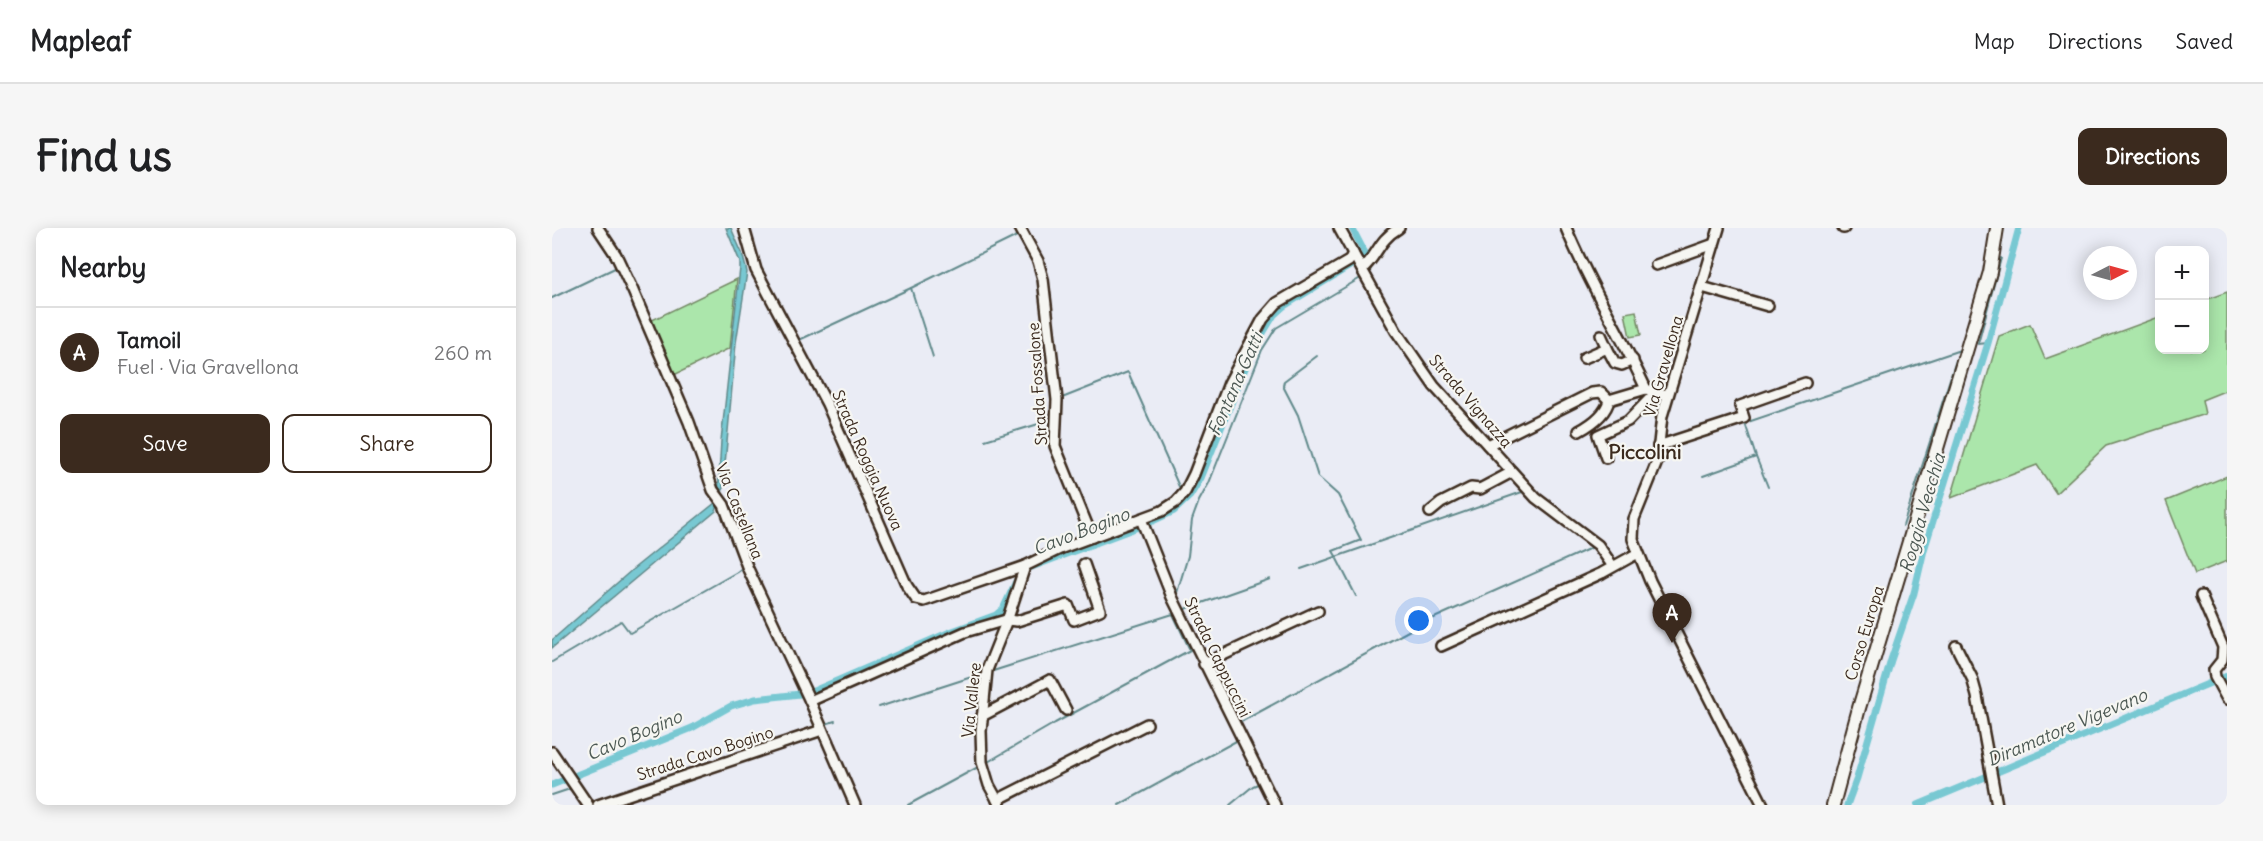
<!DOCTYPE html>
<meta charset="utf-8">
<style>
:root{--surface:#fff;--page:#f6f6f6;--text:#202124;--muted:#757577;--line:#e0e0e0;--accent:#3b2a1e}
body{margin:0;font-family:Delius,sans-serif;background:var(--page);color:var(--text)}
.controls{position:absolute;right:18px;top:18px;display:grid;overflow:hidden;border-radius:12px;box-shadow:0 3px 15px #0003}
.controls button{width:54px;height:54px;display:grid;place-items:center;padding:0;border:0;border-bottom:2px solid var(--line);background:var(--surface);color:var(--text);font:30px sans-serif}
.compass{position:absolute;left:1531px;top:18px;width:54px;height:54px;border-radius:50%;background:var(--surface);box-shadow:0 3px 15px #0003;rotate:84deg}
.you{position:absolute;left:867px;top:393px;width:21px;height:21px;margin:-15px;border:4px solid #fff;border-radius:50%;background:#1a73e8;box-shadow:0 0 0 9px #1a73e833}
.badge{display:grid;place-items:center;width:39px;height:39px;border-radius:50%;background:var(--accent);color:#fff;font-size:20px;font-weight:700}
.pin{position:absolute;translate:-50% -50px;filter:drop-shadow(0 2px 3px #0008)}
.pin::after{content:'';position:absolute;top:32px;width:21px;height:18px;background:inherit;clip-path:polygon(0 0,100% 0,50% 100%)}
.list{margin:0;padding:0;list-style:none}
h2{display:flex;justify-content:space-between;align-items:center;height:78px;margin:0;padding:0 24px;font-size:26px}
h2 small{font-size:20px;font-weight:400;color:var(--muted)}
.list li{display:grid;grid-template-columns:39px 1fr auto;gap:18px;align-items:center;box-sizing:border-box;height:90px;padding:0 24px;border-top:2px solid var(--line)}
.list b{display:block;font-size:22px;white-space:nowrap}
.list p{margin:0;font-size:20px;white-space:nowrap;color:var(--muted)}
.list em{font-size:20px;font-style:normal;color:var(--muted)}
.actions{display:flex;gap:12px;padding:18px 24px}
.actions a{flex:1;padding:14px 0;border:2px solid var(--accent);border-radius:12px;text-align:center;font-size:21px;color:var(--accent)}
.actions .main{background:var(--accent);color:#fff}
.map{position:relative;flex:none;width:1675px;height:577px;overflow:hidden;border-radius:12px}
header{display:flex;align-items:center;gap:36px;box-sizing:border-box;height:84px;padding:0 30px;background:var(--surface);border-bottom:2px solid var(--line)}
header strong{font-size:28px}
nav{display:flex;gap:33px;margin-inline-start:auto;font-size:21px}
.intro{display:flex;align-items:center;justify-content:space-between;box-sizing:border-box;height:144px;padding:0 36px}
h1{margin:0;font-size:42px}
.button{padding:15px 27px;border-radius:12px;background:var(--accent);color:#fff;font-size:21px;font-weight:700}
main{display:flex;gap:36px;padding:0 36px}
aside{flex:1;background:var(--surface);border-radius:12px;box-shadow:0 3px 15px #0003}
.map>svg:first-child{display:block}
.green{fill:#abe6ab;stroke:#738864;stroke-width:1.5}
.water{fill:#78c8d2;stroke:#60898a;stroke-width:1.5}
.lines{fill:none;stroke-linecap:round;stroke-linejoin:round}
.stream{stroke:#60898a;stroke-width:2}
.canal{stroke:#78c8d2;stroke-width:7}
.minor-casing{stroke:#3b2a1e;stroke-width:14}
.major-casing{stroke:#3b2a1e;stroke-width:16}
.minor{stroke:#f6f6f2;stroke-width:9}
.major{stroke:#f6f6f2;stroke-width:12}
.labels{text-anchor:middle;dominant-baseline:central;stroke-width:4.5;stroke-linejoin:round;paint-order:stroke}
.street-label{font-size:16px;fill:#3b2a1e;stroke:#f6f6f2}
.water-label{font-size:18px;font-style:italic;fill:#4d5954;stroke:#f6f6f2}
.quarter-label{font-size:20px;font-weight:bold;fill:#3b2a1e;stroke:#f6f6f2}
</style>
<header>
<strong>Mapleaf</strong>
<nav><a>Map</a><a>Directions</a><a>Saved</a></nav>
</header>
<div class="intro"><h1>Find us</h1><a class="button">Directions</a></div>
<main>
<aside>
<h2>Nearby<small></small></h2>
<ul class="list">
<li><span class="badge">A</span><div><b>Tamoil</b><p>Fuel · Via Gravellona</p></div><em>260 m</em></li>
</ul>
<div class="actions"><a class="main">Save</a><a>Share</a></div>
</aside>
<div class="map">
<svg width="1675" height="577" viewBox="0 0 1675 577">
<rect width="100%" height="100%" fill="#eaecf5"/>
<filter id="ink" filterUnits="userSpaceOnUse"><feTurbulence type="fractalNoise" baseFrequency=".0167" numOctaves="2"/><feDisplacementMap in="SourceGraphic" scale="12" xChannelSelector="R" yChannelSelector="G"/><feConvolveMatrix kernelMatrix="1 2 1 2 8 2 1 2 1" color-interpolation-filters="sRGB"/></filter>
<g filter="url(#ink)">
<g class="green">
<polygon points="185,51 178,120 120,148 96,94"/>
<polygon points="1675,64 1675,162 1650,172 1653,186 1554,218 1504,265 1485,237 1399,270 1447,108 1478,96 1493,131 1607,89 1608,122 1652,122 1653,72"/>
<polygon points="1084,83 1089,107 1078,109 1073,85"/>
<polygon points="1675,248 1675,333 1643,346 1614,273"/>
</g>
<g class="water">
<polygon points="174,0 179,0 190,25 195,44 184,115 170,269 166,266 169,213 188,40 188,34"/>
<polygon points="163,275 166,278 164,283 0,420 0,412 81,341"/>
</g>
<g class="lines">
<g class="stream">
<polyline points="40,0 64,38"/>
<polyline points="817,45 822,34"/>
<polyline points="0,70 65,39"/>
<polyline points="80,73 103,126"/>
<polyline points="245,113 359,60"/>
<polyline points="1436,115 1426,116 1449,30"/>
<polyline points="765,128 732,153 731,158 746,187 766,249 786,267 809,312 781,323 784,328"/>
<polyline points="381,129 359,60 467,7 461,0"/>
<polyline points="510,170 576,144 629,263"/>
<polyline points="433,212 500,192"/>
<polyline points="1204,229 1216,259"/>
<polyline points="1151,248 1204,229 1193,195 1408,122"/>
<polyline points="163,274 169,281"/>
<polyline points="1351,298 1404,132"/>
<polyline points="785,331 804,368"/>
<polyline points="749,341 973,263"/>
<polyline points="624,368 636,328 640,292 647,273 657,255 710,122 724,100 812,48"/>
<polyline points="630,382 718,351"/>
<polyline points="0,434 69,393 78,405 185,344 191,339 190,337"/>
<polyline points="327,479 432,445"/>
<polyline points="687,495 871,395 1041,319"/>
<polyline points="273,496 283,493"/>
<polyline points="434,535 503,495 638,422 621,386 438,444"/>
<polyline points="426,539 433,559"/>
<polyline points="133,543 264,499"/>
<polyline points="0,567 21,560 22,562"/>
<polyline points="26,569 31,577"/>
<polyline points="39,575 93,556"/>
<polyline points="356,577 428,538"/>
<polyline points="567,577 686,512"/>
<polyline points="678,577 701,558 706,556 709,558"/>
</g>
<g class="canal">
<polyline points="0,557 140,500 179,478 203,471 257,465 398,404 444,387 451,381 469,343 594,296 622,283 638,268 649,250 700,123 722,87 732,78 811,30 813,25 800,0"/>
<polyline points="1295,577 1305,550 1339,432 1362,365 1372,322 1436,115 1467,0"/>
<polyline points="1366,577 1675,448"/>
</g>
<g class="minor-casing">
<g id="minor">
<polyline points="46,0 64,27 81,63 137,194 161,262 172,277 196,341 258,473 303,577"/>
<polyline points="192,0 204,42 275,176 355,358 364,371 372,373 473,338 510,320 610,283 624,274 633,264 642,246 677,155 711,91 725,75 797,33 801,25"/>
<polyline points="468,0 486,33 491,51 505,172 503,218 540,309"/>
<polyline points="787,0 844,103 882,158 984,270 1046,317 1060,337"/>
<path d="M1014,0C1037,56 1069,106 1094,161L1115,167"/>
<polyline points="1167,0 1110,188 1105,234 1082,291 1081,311 1098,353 1211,577"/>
<polyline points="1291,0 1292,0"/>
<polyline points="1104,37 1162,16"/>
<path d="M810,41C826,28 825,13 847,0"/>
<polyline points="1150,59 1216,78"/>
<polyline points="1049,107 1055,120"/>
<polyline points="1032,130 1055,120 1063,135 1070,137 1081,132"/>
<path d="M1027,203C1040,196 1054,186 1057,172"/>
<polyline points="936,217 1040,165 1049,164 1057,172 1094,161"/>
<polyline points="1106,218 1192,190 1188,178 1253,155"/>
<polyline points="1054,230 1046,207 1076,193 1103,165"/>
<polyline points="878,284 889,275 919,260 928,261 960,244"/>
<polyline points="589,291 620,369 723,577"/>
<polyline points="1649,368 1671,419 1670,432 1662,442 1663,449 1675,471"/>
<polyline points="889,418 1050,345 1086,325"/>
<polyline points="1404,418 1420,450 1425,468 1445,577"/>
<polyline points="652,436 766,383"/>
<polyline points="258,473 413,404 454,392 465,393 516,377 522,392 548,382 532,336"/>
<polyline points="430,488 498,452 514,482"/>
<polyline points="0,524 36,577"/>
<polyline points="445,572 595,496"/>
<polyline points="46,577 270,502"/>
<polyline points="448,577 437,557 430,534 429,503 435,442 457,387 473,338"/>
</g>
</g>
<g class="major-casing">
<polyline id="major" points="1281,577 1307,480 1438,44 1445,0"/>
</g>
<use href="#minor" class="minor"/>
<use href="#major" class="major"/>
</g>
</g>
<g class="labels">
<g class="street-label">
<text transform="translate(1111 138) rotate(-74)">Via Gravellona</text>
<text transform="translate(485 156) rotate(-94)">Strada Fossalone</text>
<text transform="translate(919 173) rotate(49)">Strada Vignazza</text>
<text transform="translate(316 232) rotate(66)">Strada Roggia Nuova</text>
<text transform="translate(188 283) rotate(68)">Via Castellana</text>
<text transform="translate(1312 405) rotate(-73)">Corso Europa</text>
<text transform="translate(666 429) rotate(64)">Strada Cappuccini</text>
<text transform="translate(419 472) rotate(-84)">Via Vallere</text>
<text transform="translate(153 525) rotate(-18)">Strada Cavo Bogino</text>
</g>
<g class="water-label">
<text transform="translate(683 156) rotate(-66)">Fontana Gatti</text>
<text transform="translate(1370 285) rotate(-74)">Roggia Vecchia</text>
<text transform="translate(529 303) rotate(-21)">Cavo Bogino</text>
<text transform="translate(1515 499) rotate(-23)">Diramatore Vigevano</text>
<text transform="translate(82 507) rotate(-23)">Cavo Bogino</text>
</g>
<g class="quarter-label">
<text x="1093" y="223">Piccolini</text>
</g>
</g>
</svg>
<div class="controls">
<button>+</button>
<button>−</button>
</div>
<svg class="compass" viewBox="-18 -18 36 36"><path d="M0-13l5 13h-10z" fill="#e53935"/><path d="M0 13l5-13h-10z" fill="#757577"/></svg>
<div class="you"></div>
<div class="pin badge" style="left:1120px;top:415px">A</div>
</div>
</main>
